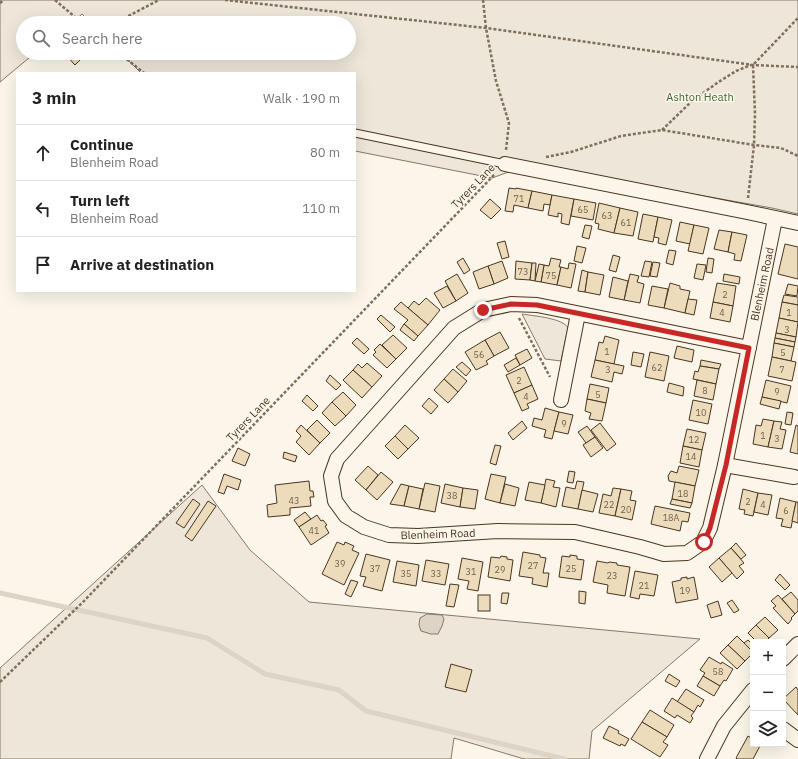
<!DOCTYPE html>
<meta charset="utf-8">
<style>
:root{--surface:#fff;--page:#f6f6f6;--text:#222;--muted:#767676;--line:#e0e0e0}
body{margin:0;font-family:"IBM Plex Sans",sans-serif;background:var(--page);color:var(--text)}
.controls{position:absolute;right:12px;bottom:12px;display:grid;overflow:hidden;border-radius:0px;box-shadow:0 4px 16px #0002}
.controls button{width:36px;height:36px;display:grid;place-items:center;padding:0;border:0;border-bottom:1px solid var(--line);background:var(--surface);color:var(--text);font:20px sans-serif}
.stop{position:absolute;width:12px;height:12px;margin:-9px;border:3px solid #c62828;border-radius:50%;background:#fff}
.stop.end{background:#c62828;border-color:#fff;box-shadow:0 1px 4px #0008}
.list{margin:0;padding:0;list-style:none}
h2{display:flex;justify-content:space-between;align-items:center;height:52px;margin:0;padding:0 16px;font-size:17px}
h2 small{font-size:13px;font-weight:400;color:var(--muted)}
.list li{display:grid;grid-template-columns:26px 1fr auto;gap:12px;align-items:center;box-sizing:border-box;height:56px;padding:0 16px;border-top:1px solid var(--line)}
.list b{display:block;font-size:15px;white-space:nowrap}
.list p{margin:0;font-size:13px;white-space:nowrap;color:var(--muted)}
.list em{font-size:13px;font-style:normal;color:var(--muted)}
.icon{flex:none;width:22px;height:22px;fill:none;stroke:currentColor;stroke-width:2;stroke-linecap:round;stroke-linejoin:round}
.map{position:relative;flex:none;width:798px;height:759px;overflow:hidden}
.search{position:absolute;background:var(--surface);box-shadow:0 4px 16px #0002;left:16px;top:16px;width:340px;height:44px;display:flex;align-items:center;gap:10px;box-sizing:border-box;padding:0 14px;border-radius:22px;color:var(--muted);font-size:15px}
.panel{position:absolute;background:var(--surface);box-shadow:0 4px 16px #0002;left:16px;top:72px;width:340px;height:220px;border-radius:0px}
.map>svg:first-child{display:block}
.green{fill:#ede6d9;stroke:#887966}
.water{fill:#dcd4c6;stroke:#887966}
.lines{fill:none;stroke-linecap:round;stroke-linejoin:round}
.stream{stroke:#dcd4c6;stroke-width:5}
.building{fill:#ecdcbc;stroke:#4a3520}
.service-casing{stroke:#4a3520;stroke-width:9}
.minor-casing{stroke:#4a3520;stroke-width:16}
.path{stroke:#7f6f5c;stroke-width:2.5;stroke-dasharray:3 2;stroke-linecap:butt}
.service{stroke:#fbf6e9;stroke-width:7}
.minor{stroke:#fbf6e9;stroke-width:14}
.route{stroke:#c62828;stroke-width:5}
.labels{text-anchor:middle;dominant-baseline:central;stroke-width:3;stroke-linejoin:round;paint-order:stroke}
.number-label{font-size:9px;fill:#725f47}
.park-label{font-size:11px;fill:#436837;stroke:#fbf6e9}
.street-label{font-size:11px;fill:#4a3520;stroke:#fbf6e9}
</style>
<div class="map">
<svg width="798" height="759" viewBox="0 0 798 759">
<rect width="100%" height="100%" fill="#fbf6e9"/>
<g class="green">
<polygon points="0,0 798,0 798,214 772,208 528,165 492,178 355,151 355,73 141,73 121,53 349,53 349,23 91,23 82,14 72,23 23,23 23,53 35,53 0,82"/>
<path d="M522,314C534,316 563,318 568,328L561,361L545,359Z"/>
<polygon points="202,485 250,550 309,602 700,639 592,731 589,759 524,759 454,738 451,759 0,759 0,668"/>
</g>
<polygon class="water" points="427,614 442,615 444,619 442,626 438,634 431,634 421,631 419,625 420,618"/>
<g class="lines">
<polyline class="stream" points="0,593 207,638 265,674 339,690 366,711 564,759"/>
</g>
<g class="building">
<polygon points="64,53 85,53 86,54 75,65"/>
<polygon points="509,188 516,189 516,188 532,191 528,208 514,205 513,212 505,211"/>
<polygon points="532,191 552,195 550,205 544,204 543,211 528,208"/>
<polygon points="552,195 574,199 569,225 561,223 562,214 558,213 558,217 548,215"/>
<polygon points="490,199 501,209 491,219 480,210"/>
<polygon points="574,199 596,203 593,220 571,216"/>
<polygon points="599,203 620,208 614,233 598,229 599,224 595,223"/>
<polygon points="620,208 638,212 633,236 614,233"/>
<polygon points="643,214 658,217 653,242 638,239"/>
<polygon points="658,217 672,220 666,245 658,243 659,238 654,237"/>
<polygon points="680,222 694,225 690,244 676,241"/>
<polygon points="585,225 592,226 589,239 582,237"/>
<polygon points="694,225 709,228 703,254 688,251"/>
<polygon points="719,230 732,232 728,252 714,249"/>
<polygon points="732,232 747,235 741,261 734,260 735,254 728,252"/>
<polygon points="505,241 509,257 502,259 497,243"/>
<polygon points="785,244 798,247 798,279 778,274"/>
<polygon points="577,246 586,248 582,263 574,261"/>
<polygon points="669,250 676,251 673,265 666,263"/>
<polygon points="613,255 620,257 616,272 609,270"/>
<polygon points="463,258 470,270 464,274 457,262"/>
<polygon points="551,258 561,260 559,267 561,267 557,285 541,282 544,265 549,266"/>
<polygon points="708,258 714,259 712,273 706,272"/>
<polygon points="502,261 508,278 494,284 488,266"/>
<polygon points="516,261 532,263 530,280 515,279"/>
<polygon points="645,261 652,262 649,277 641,276"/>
<polygon points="653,262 660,263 657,277 650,276"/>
<polygon points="532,263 536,263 535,281 530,280"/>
<polygon points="569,263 576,264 571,288 557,285 561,267 568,269"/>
<polygon points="539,264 544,265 541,282 535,281"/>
<polygon points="697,264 706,265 703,280 694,278"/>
<polygon points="488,266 494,284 479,289 473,272"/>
<polygon points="582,270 588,272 585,292 578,291"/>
<polygon points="588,272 604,275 600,295 585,292"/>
<polygon points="457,274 468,293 456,301 445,281"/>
<polygon points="630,274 639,276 637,282 644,284 640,303 624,300"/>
<polygon points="724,274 740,277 739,284 723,281"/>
<polygon points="613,277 628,281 624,300 609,297"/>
<polygon points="670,283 680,286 680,289 690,291 685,313 664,308"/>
<polygon points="717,283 736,286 733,306 713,302"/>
<polygon points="788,284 798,286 797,296 785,294"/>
<polygon points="447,286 456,301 443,308 434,293"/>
<polygon points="652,286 668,289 664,308 648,305"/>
<polygon points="784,295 798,297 798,305 782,302"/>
<polygon points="426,298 440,310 428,325 408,308 414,301 419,305"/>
<polygon points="688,299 697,300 694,315 685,313"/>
<polygon points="401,302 428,325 418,336 404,324 408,320 394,309"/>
<polygon points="713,302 733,306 730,322 710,318"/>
<polygon points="782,302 798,305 798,322 779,318"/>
<polygon points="381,315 395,327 390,332 377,319"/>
<polygon points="779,318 798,322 796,337 776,333"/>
<polygon points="404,324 418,336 414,341 400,330"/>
<polygon points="500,332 509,348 494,356 485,340"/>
<polygon points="776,333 796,337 795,342 775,338"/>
<polygon points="393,335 407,348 396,359 382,345"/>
<polygon points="605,336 619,340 614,364 595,360 599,342 603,343"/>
<polygon points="357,338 369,349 364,354 352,343"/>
<polygon points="775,338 795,342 794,347 774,343"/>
<polygon points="485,340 494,356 486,361 488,364 476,370 465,352"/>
<polygon points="774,343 794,347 791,361 772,357"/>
<polygon points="380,344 396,359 387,368 373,355 376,352 374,350"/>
<polygon points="677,346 694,350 692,362 674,358"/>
<polygon points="527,349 532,358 520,365 515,355"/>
<polygon points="633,352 644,354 641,367 631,365"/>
<polygon points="650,352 669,356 664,381 645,377"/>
<polygon points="772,357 796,362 792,381 768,376"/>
<polygon points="516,358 520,365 508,372 504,365"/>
<polygon points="595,360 624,366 622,374 614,372 612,382 591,377"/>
<polygon points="701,360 721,364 719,369 700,366"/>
<polygon points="462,362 471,370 466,376 456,367"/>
<polygon points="367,363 382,376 372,387 353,370 358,364 362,368"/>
<polygon points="700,366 719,369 716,384 693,379 695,371 698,372"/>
<polygon points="524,367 532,385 514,393 506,375"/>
<polygon points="453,369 467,381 458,392 444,379"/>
<polygon points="353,370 372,387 362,398 343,380"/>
<polygon points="330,375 341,385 336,390 326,381"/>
<polygon points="444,379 458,392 448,403 434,390"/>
<polygon points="697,380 716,384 713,400 694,396"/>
<polygon points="766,380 791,386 787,403 762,397"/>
<polygon points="669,383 684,387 683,396 667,392"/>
<polygon points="590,384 609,388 606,403 587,399"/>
<polygon points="532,385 538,399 527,404 529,408 522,411 514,393"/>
<polygon points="343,392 356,405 346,416 332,402"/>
<polygon points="307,395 318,406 313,411 302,401"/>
<polygon points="762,397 781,401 779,409 760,404"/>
<polygon points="429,398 438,406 431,414 422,406"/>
<polygon points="587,399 606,403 602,421 589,419 591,413 585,411"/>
<polygon points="693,400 712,404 708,424 689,420"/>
<polygon points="332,402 346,416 335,426 322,413"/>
<polygon points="545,408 559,412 552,439 544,437 546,430 532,426 534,418 542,420"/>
<polygon points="559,412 573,415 568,434 554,431"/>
<polygon points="787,412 793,413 791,425 785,424"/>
<polygon points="763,419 774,421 768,447 753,444 756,425 761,426"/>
<polygon points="317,420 330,433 320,443 307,430"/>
<polygon points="522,421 527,428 513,440 508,433"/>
<polygon points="774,421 782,422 780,429 786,430 782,449 768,447"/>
<polygon points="600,423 616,444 607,451 591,430"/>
<polygon points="301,425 320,443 309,455 296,442 301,436 296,431"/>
<polygon points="405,425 419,438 408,449 395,436"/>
<polygon points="796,425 798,426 798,454 790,452"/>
<polygon points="587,426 595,437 586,443 578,432"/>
<polygon points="687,429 706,433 702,450 683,446"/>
<polygon points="395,436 408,449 398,459 385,446"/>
<polygon points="595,437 603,448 591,457 583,445"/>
<polygon points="495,445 501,446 496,465 490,463"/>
<polygon points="683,446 702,450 699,467 680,463"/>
<polygon points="238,448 250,454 245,466 232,461"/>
<polygon points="284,452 297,456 295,462 283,458"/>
<polygon points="368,466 378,475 366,490 355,480"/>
<polygon points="679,466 699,470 695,486 669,481 668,476 671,471 677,473"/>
<polygon points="569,471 575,472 573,483 567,482"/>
<polygon points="381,472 393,482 377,500 366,490"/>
<polygon points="224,474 241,480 238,490 227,486 224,494 218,492"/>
<polygon points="491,474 506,477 500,503 485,499"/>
<polygon points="546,479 555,481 553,487 560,488 556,507 541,503"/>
<polygon points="309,481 310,491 313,491 314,497 310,497 311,506 290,508 290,515 268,517 267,505 277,503 275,485"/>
<polygon points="577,481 584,482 578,509 562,506 566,487 575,489"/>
<polygon points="529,482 545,485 541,503 525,500"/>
<polygon points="675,482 695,486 692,503 672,499"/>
<polygon points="425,483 440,486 435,512 419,509"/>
<polygon points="401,484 409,486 404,506 390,504"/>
<polygon points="445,484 463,488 460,507 441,503"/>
<polygon points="505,484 519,488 515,506 500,503"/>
<polygon points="409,486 423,489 419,509 404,506"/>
<polygon points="463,488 478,490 475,509 460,507"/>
<polygon points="613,488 621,489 615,516 599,513 603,494 611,496"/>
<polygon points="621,489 632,491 630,500 636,501 632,520 615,516"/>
<polygon points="743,489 758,493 753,516 744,514 745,510 739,509"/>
<polygon points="582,490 598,494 593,512 578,509"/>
<polygon points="758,493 772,495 768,515 754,512"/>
<polygon points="780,498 796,502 791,528 781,526 783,519 776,518"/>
<polygon points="193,499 200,504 184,528 176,523"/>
<polygon points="672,499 692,503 690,508 670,504"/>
<polygon points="208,501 216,506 192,541 185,536"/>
<polygon points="796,502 798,502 798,523 792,521"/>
<polygon points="655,506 690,513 688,522 682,521 680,531 651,524"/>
<polygon points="305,512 311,519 299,527 294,520"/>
<polygon points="317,515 321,521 323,520 327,525 325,526 329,533 311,545 299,527"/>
<polygon points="337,542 344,545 345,542 354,546 352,550 359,553 344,585 322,574"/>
<polygon points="736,543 746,555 741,559 731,548"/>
<polygon points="731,548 744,563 739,566 744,572 737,579 719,558"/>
<polygon points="523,552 540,555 540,557 546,558 543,573 549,573 547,587 532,584 533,578 519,576"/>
<polygon points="366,554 390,560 382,591 363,586 366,577 360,576"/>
<polygon points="570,555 577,556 577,559 584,560 581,580 559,577 562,556 570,557"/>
<polygon points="501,556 507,557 507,559 513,560 510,581 488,577 491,557 500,558"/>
<polygon points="462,558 483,562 478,591 467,589 469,581 458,579"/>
<polygon points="719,558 732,573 722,582 709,567"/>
<polygon points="426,560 449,564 445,585 422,581"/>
<polygon points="397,561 419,565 416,586 393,582"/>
<polygon points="597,561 608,563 609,562 617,563 617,565 630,567 625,596 607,593 608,585 593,582"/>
<polygon points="635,571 658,575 654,596 640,594 639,599 630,597"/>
<polygon points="780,574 790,585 785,590 775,580"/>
<polygon points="687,577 687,579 694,577 698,599 676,603 672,582 681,580 681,578"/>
<polygon points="351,580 358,582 351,597 345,594"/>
<polygon points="450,584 459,585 454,607 446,606"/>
<polygon points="579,591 586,592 585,604 579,603"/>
<polygon points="791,592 798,600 798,611 795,614 782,599"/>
<polygon points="502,593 509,593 507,604 501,603"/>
<rect x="478" y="595" width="12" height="16"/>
<polygon points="778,595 795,614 791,618 792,619 788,624 773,608 776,606 771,601"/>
<polygon points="732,600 739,610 734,613 727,603"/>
<polygon points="718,601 722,615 711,618 707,605"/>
<polygon points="765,617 778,630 769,638 756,625"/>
<polygon points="756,625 769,638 765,642 757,642 748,633"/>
<polygon points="737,636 753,652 753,656 752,657 750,656 745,661 728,645"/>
<polygon points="748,640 753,645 753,652 744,643"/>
<polygon points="728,645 745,661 737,669 720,653"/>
<polygon points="709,657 721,664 722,662 733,669 726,681 724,680 720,686 703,676 705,673 700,670"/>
<polygon points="451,664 472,670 466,692 445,687"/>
<polygon points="669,674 680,681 676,687 665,681"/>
<polygon points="703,676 720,686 714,696 697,686"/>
<polygon points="796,687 798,690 798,715 783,699"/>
<polygon points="686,689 704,700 700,707 698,705 694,712 677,702"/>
<polygon points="672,698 694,712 691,716 693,718 690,723 677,715 675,718 664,711"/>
<polygon points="650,710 674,725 667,737 642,722"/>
<polygon points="642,722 667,737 663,742 668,745 660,757 631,739"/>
<polygon points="609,726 619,731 618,733 629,739 625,746 621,744 620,746 603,738"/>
<polygon points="748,736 753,739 753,744 761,744 753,759 737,759 736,758"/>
</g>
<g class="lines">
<g class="service-casing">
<polyline id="service" points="355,133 505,164"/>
</g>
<g class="minor-casing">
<g id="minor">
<polyline points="505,164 747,212 798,223"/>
<polyline points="749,348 537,305 511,304 483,310 454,328 337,459 331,476 335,501 346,516 351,519 364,527 389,535 418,536 498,531 575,532 640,547 664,554 687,553 703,542 710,528 725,465 775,219"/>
<polyline points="561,400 578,314"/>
<polyline points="725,465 794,477"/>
<polyline points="783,659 798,644"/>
<polyline points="783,729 798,740"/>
<polyline points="707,759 724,726 753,690"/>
</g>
</g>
<g class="path">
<polyline points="55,0 82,23"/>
<polyline points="225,0 486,28 753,65 798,67"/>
<polyline points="483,0 486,28 496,81 509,123 506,150"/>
<polyline points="0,3 4,0"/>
<polyline points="115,23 159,0"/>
<polyline points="119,53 144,73"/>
<polyline points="662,130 692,101 717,83 736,71 751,65"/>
<polyline points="546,157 571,152 621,136 662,130 754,145 781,148 798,156"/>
<polyline points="748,198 754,145 755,114 753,65 798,18"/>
<polyline points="519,318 550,377"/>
<polyline points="0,682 83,602 495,174"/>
</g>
<use href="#service" class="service"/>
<use href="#minor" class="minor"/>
</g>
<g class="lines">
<polyline class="route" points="483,310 511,304 537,305 749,348 726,465 710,528 704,542"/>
</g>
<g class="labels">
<g class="number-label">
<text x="519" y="198">71</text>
<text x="583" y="209">65</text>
<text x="607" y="215">63</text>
<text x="626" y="222">61</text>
<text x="523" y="271">73</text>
<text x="551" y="275">75</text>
<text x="725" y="294">2</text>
<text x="722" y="312">4</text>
<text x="789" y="312">1</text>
<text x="787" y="329">3</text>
<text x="607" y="351">1</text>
<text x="783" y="352">5</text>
<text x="479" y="354">56</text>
<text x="657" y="367">62</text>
<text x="608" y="369">3</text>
<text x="782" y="369">7</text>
<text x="519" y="380">2</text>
<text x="705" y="390">8</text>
<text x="777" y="391">9</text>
<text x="598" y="394">5</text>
<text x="526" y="396">4</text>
<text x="701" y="412">10</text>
<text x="564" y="423">9</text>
<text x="763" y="435">1</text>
<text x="777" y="438">3</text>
<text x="694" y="439">12</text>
<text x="691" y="456">14</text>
<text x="683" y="493">18</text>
<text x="452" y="495">38</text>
<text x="294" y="500">43</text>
<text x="748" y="501">2</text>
<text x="609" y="504">22</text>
<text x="763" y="504">4</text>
<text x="626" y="509">20</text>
<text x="786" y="510">6</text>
<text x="671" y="517">18A</text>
<text x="314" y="530">41</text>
<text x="340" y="563">39</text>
<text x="533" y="565">27</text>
<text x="375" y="568">37</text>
<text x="571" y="568">25</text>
<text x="500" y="569">29</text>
<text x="471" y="571">31</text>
<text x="406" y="573">35</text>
<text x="436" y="573">33</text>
<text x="612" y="575">23</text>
<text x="644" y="585">21</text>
<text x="685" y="590">19</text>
<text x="718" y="671">58</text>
</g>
<g class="park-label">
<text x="700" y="97">Ashton Heath</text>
</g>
<g class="street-label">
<text transform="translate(473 186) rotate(-46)">Tyrers Lane</text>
<text transform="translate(762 284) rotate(-78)">Blenheim Road</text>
<text transform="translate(248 419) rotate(-46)">Tyrers Lane</text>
<text transform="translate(438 534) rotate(-2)">Blenheim Road</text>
</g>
</g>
</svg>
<div class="controls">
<button>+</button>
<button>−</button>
<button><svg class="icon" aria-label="layers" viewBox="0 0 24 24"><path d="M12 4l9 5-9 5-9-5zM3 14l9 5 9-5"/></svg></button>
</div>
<div class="stop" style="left:704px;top:542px"></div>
<div class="stop end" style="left:483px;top:310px"></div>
<div class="search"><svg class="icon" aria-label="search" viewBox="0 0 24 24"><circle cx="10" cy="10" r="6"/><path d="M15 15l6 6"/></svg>Search here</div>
<section class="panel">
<h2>3 min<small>Walk · 190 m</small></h2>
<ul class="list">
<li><svg class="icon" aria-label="ahead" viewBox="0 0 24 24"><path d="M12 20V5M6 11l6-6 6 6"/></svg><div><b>Continue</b><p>Blenheim Road</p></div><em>80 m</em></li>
<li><svg class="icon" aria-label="left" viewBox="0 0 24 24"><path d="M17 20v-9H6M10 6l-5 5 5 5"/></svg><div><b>Turn left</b><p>Blenheim Road</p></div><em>110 m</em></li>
<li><svg class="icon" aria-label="arrive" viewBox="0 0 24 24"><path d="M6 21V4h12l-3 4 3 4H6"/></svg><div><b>Arrive at destination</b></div></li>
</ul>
</section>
</div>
